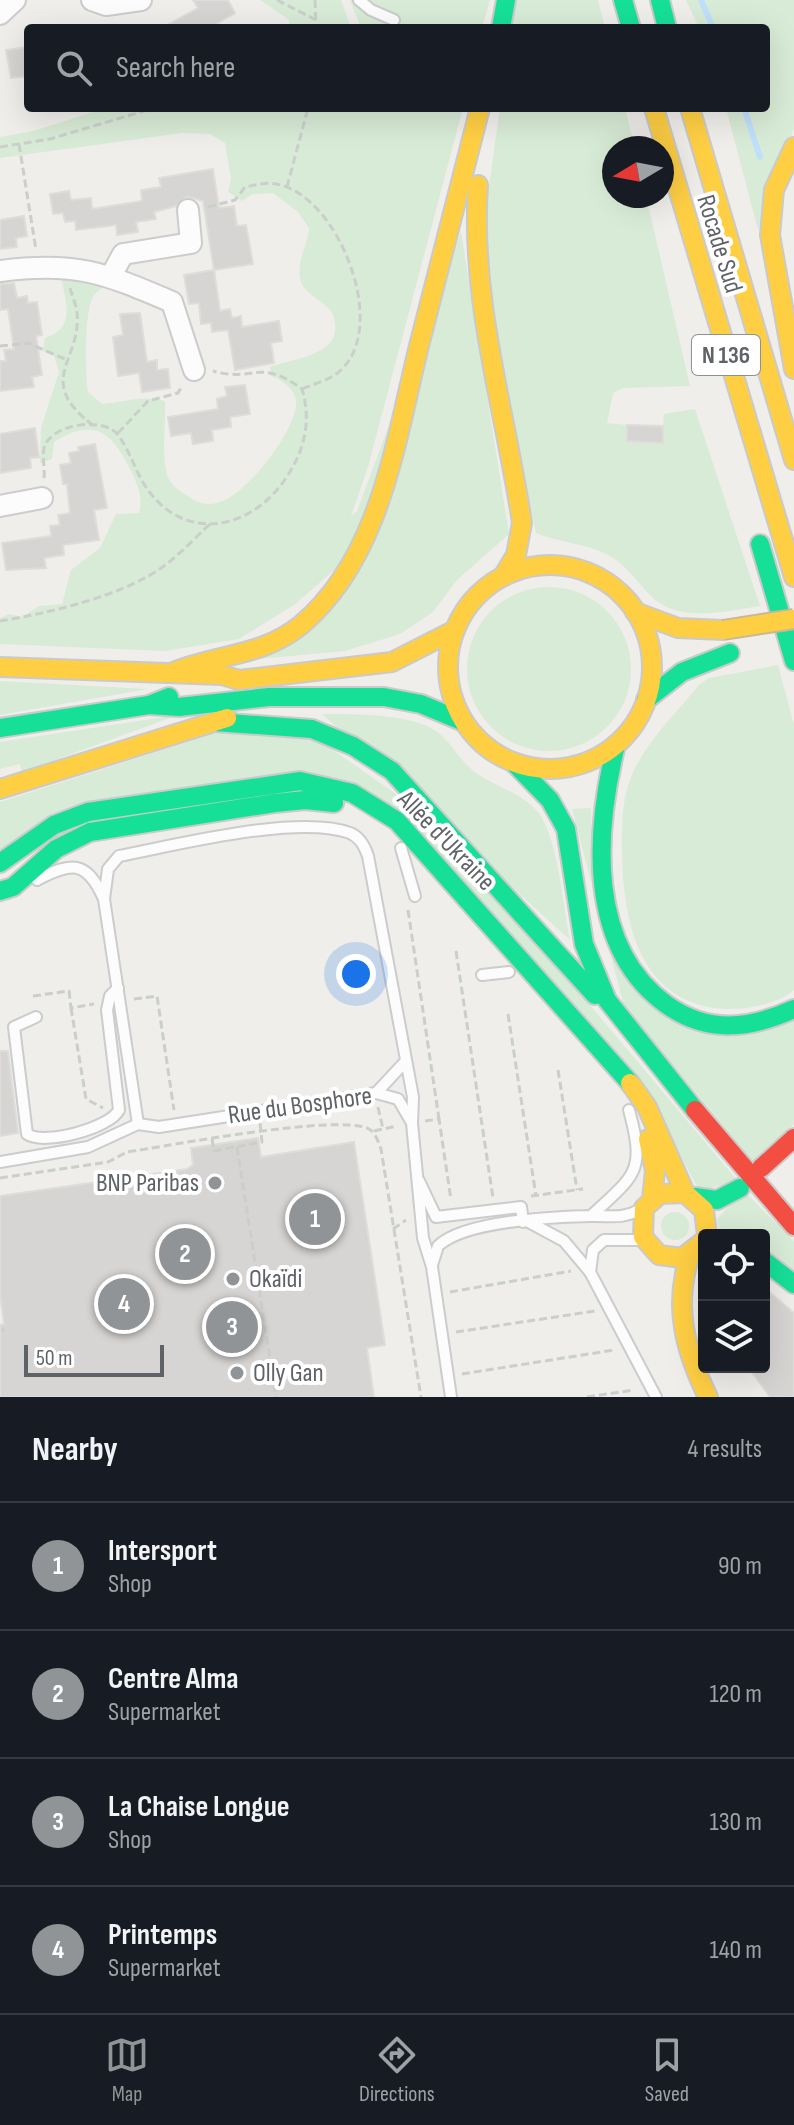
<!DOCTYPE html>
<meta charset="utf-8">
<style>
:root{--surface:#171b24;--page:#20242c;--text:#f1f3f6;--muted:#9ea1a6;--line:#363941;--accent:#919496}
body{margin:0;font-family:"Sofia Sans Condensed",sans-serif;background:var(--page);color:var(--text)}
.controls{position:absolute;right:24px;bottom:24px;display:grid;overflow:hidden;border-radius:8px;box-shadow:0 8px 32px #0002}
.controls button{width:72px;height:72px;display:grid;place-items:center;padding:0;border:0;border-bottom:2px solid var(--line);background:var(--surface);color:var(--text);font:40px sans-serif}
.compass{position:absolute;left:602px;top:136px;width:72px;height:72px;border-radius:50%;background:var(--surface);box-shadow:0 8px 32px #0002;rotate:260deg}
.scale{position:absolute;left:24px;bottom:20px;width:140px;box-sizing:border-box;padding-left:8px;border:4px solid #5f6368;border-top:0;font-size:22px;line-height:28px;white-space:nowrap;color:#5f6368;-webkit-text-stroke:6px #fff;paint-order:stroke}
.you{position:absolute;left:356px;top:974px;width:28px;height:28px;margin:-20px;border:6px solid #fff;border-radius:50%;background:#1a73e8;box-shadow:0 0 0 12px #1a73e833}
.badge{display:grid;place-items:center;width:52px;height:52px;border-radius:50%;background:var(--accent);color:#fff;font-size:26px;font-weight:700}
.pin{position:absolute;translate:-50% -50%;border:4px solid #fff;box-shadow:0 2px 8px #0006}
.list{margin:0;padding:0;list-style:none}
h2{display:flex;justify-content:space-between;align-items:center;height:104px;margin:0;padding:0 32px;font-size:34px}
h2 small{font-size:26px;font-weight:400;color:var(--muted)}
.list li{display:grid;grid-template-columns:52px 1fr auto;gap:24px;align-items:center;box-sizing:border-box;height:128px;padding:0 32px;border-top:2px solid var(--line)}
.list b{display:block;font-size:30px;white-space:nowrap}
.list p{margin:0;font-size:26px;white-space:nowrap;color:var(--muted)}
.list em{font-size:26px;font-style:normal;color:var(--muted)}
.icon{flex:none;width:44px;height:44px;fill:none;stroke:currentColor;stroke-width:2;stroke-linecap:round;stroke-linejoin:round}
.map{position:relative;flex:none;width:794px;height:1397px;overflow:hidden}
.search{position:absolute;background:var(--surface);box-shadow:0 8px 32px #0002;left:24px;right:24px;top:24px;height:88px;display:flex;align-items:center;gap:20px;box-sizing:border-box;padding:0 28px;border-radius:8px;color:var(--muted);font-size:30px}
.sheet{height:616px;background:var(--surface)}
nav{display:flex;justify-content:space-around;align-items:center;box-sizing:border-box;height:112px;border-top:2px solid var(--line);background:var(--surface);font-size:22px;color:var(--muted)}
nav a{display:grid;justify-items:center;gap:4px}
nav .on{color:var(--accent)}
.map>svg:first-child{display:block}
.green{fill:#d8ebd6}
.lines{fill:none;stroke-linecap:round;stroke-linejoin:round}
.stream{stroke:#bfe0f9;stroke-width:6}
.building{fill:#d6d5d3;stroke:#deddd9;stroke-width:2}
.lane-casing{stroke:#cbcccc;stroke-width:14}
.street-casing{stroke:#cbcccc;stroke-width:24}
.fast-casing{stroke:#cacacb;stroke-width:22}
.slow-casing{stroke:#cacacb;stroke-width:22}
.jam-casing{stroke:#cacacb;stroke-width:22}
.path{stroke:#cacfcc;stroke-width:3;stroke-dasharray:8 4;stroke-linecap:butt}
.lane{stroke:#fdfcfc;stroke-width:10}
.street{stroke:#fdfcfc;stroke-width:20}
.fast{stroke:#16e098;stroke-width:18}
.slow{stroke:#ffcf43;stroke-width:18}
.jam{stroke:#f24e42;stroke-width:18}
.slow-bridge-casing{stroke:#c8b996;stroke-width:22;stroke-linecap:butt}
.slow-bridge{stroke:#ffcf43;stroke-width:18}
.poi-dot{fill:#919496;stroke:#fff;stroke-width:3}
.labels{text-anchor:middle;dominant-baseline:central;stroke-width:8;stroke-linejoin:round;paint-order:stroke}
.shield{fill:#fff;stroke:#8f9295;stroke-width:2}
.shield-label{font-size:24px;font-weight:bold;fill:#5f6368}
.street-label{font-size:26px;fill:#5f6368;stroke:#fff}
.poi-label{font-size:26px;fill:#5f6368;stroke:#fff;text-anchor:start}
</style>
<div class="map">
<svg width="794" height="1397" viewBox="0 0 794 1397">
<rect width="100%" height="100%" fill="#efeeea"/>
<g class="green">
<polygon points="260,0 341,0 351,28 289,28 289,20"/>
<polygon points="350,0 490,0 482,28 361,28"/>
<polygon points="515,0 598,0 605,28 511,28"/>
<polygon points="686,0 794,0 794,128 758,230 726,108 766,108 766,28 699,28"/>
<path d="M106,108H463L368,467L351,516L366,505L339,566L294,605L239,639L165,651L0,644V618L9,614L22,617L39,606L62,604L71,570L100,548L116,514L139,513C143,497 138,486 131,471C112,433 96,416 54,442L52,459L40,463L41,428L59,372L54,356L43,351L45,338C76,328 66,303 61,277L110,284C104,287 98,290 94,295C84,310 85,372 88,392L102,404C127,402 140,395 165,401C166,424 161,452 167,475C170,484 180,492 188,496C196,502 206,506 217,503C245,497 293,434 296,406C298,391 283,380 271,376L270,367C292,358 340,356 335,323C334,316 333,313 327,307C319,299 305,293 301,282C295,263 308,246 309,228L298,212L273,193L253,194L242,201L228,192L231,179L225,143L210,134L182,133L0,158V137L33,131Z"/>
<path d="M500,108H625L635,148H614V196H646L690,386L623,388L613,393L607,423L627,425V441L662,443L664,414L695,409L760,606C725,611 676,625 648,593C634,578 622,560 602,552C581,543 557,542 536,533L490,315L487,200Z"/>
<polygon points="461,232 509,534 457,580 433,612 400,634 345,651 259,659 315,624"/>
<circle cx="549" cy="669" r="82"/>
<path d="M778,665L794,725V990C778,1004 746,1010 725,1009C641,1004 624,926 622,856C622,833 621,806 629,783C641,746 674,716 699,685L709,678Z"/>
<polygon points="0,681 148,689 0,715"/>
<path d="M322,714C353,714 418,713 441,735C455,748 462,764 479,775C501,789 530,796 543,820C559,851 563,905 570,940Z"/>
<polygon points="178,715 22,772 20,764 0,769 0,742"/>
<polygon points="222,731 316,738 436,822 737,1180 700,1192 679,1153 363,788 0,852 0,802"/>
<polygon points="591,808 592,884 669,1016 794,1021 794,1124 755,1164 624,1006 572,809"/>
<polygon points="744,1191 794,1241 794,1274 764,1252 764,1235 720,1235 717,1219"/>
<circle cx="675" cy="1226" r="14"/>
</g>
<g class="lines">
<g class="stream">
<polyline points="701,0 713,28"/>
<polyline points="744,108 760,157"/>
</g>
</g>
<g class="building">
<polygon points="193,0 228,0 235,13 209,28 162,28 198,8"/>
<polygon points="28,47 28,76 11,78 6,50"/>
<polygon points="213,169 219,208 234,206 237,226 246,225 253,264 214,270 203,201 193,198 186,197 176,206 154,212 156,219 136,222 138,232 117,235 116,225 76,230 75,221 65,222 63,213 53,214 50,194 69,191 71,200 91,198 92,209 142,201 141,190 161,187 159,178"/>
<polygon points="24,216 27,236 16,238 17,247 0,249 0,220"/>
<polygon points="214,270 220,311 230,309 232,318 241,316 242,327 279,321 282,341 271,343 274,363 235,370 228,330 212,332 211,323 201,324 199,303 189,304 184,275"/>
<polygon points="14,283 17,298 27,296 28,303 37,302 42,335 36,336 42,375 32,377 34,387 0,391 0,361 6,361 4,350 14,349 8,309 0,310 0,284"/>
<polygon points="140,313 147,362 157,360 157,370 168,369 170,388 142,392 139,373 118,376 113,337 123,335 120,314"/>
<polygon points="245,385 250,414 230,417 231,427 212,430 213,441 193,444 191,433 171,436 168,417 218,409 217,399 227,396 225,387"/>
<polygon points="627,425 663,426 663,443 627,441"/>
<polygon points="35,428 39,457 30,458 31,468 0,473 0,434"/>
<polygon points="95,444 107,508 94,510 99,540 63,545 64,555 44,558 46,568 6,570 2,543 51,536 50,526 60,525 58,515 70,513 67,484 63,484 60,465 71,463 69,453 79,451 78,447"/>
<polygon points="0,1051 8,1051 18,1133 0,1136"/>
<polygon points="258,1138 261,1157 354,1142 385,1345 367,1348 374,1397 0,1397 0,1325 4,1324 0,1295 0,1196 187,1169 193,1165 191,1148"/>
<polygon points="764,1287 794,1313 794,1397 770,1397 748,1367 764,1367"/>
</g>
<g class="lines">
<g class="lane-casing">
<g id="lane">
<polyline points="359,0 371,10 394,20"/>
<polyline points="401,848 415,896"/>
<path d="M37,880C71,862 86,860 103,897"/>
<polyline points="482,975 509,972"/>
<path d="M36,1017L14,1027L27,1134C44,1146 110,1128 119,1110L107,1010L110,996L118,988"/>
<polyline points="376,1093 404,1063"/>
<path d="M138,1124L104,899L108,869L119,856C176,845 298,814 350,833C360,837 365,847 368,856L413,1097L412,1123"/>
<polyline points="0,1162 88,1147 138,1124 159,1127 376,1093 398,1099 412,1123 423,1238 432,1267 451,1397"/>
<polyline points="419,1181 436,1217 521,1207 523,1222"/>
<path d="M592,1215C635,1175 646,1172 629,1110"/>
<polyline points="527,1221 564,1241 590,1272"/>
<polyline points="643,1240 604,1240 593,1250 590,1272 656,1397"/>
<path d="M432,1265L438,1246C464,1221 552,1217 590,1216C608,1215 621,1220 639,1210"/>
</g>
</g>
<g class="street-casing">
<g id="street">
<polyline points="92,0 106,5 141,0"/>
<polyline points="0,14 15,0"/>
<path d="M0,271C76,261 104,273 172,302L194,370"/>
<polyline points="111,276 123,254 191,243 188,210"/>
<polyline points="0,506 42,498"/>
</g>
</g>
<g class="fast-casing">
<g id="fast">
<polyline points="623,0 631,28"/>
<polyline points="660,0 667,28"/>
<polyline points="501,28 506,0"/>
<polyline points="760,544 794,661"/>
<polyline points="646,700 682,672 730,653"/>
<polyline points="149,705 179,707 269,697 384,697 421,704 464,722"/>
<polyline points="215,722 312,729 353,746 392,771 595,995"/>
<polyline points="0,728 149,705 169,697"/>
<path d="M616,745C595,831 586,947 667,1005C708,1034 750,1029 794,1009"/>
<polyline points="514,763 550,800 566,829 584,944 607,1000 695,1110"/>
<polyline points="0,863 54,825 88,812 300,781 352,793 397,821 630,1083"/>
<polyline points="0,891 13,887 56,849 90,832 275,803 305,800 334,803"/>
<polyline points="695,1197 717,1200 740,1188"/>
<polyline points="702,1244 704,1244"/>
<polyline points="764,1261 794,1284"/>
</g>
</g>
<g class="slow-casing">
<g id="slow">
<polyline points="654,108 794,577"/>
<polyline points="690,108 794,460"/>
<polyline points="794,147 774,190 770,235 794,369"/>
<path d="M478,185C470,301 505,409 522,523L516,555L504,575"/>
<circle cx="550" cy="667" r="102"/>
<polyline points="635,612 678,628 723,630"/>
<polyline points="0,667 222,675 239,680 392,662 455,630"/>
<path d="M171,673C215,654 262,657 301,625C383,556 396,435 421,338C441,261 460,185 480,108"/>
<polyline points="0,789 227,718"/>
<polyline points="630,1083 647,1107 685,1193"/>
<polyline points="648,1139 655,1171 652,1198"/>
<polyline points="704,1241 682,1258 659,1255 643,1237 644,1208 660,1194 685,1193 704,1210 707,1235"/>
<path d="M690,1255C673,1306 685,1350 708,1397"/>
</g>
</g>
<g class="jam-casing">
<g id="jam">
<polyline points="695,1110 794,1226"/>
<polyline points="761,1168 794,1138"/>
</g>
</g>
<g class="path">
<polyline points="277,0 316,20"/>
<polyline points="315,0 316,28"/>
<polyline points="19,144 36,250"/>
<polyline points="0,147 50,139 154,108"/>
<polyline points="287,187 308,108"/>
<path d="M208,207L235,200L245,187C255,185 266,182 276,184C339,194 393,333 336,374C327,381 313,384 302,389"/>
<path d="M70,288C72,296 76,304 77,312C82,362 33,380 94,426"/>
<polyline points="0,346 28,343 65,359"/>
<polyline points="118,433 148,401 178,393 182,386"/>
<path d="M44,478C45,469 42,457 44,448C50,424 104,416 118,435C129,449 134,468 144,484C180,542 247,533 284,481C304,452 312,423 302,389C258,357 254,383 213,371"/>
<path d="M0,621C49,613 123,596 164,566C180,554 195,538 210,524"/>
<polyline points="408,910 439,1119"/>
<polyline points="456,951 493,1198"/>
<polyline points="33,996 69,991 71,1008 94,1004"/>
<polyline points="134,999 157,996 174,1110"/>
<polyline points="71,1008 86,1099 103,1108"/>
<polyline points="508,1014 536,1196"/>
<polyline points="558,1070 577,1190"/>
<polyline points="378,1107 383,1129"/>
<polyline points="425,1121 439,1119 451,1200"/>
<polyline points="374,1131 397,1126"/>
<polyline points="212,1139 214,1151 262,1142 260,1123"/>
<polyline points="237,1147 276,1397"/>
<path d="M0,1178L108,1162L127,1152C168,1146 340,1113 369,1129C376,1133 378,1142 381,1149L421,1397"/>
<polyline points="531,1196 583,1189"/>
<polyline points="393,1229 406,1220"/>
<polyline points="450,1292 571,1271"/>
<polyline points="3,1328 3,1332"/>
<polyline points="456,1332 595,1311"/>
<polyline points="462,1374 614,1350"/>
<polyline points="587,1397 634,1390"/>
</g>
<use href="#lane" class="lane"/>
<use href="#street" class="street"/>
<use href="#fast" class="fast"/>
<use href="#slow" class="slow"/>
<use href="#jam" class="jam"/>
<g class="slow-bridge-casing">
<polyline id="slow-bridge" points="723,630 794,619"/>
</g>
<use href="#slow-bridge" class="slow-bridge"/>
</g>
<g class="poi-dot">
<circle cx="215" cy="1183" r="8"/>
<circle cx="233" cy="1279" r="8"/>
<circle cx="237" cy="1373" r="8"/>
</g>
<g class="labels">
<rect class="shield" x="692" y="335" width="68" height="40" rx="6"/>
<g class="shield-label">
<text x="726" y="355">N 136</text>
</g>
<g class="street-label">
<text transform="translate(719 244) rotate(73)">Rocade Sud</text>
<text transform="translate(446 841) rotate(46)">Allée d'Ukraine</text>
<text transform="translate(300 1106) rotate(-8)">Rue du Bosphore</text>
</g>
<g class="poi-label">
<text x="199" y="1183" text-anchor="end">BNP Paribas</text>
<text x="249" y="1279">Okaïdi</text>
<text x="253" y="1373">Olly Gan</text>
</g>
</g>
</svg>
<div class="controls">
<button><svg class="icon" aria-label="locate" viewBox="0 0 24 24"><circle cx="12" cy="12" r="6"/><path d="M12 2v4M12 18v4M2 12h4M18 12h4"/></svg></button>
<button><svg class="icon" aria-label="layers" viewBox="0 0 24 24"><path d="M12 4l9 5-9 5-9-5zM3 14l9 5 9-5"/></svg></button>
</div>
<svg class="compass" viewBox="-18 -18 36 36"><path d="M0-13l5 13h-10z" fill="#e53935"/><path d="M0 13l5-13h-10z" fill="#9ea1a6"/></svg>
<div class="scale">50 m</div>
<div class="you"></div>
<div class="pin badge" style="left:315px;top:1219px">1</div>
<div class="pin badge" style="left:185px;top:1254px">2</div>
<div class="pin badge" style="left:232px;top:1327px">3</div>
<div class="pin badge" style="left:124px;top:1304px">4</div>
<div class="search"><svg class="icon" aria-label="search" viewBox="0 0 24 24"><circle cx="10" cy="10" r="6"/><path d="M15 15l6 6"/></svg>Search here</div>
</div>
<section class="sheet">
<h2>Nearby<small>4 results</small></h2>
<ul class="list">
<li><span class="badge">1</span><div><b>Intersport</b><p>Shop</p></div><em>90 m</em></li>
<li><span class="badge">2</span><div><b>Centre Alma</b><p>Supermarket</p></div><em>120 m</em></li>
<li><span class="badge">3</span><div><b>La Chaise Longue</b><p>Shop</p></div><em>130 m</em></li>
<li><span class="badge">4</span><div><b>Printemps</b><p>Supermarket</p></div><em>140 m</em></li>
</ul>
</section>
<nav>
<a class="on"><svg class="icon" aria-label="map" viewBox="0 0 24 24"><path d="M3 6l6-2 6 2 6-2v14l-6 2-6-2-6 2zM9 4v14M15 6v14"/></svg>Map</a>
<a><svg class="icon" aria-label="directions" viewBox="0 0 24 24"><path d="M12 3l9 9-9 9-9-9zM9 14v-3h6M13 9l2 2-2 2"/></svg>Directions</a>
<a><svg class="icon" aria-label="saved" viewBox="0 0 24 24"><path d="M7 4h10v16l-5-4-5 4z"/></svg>Saved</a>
</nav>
